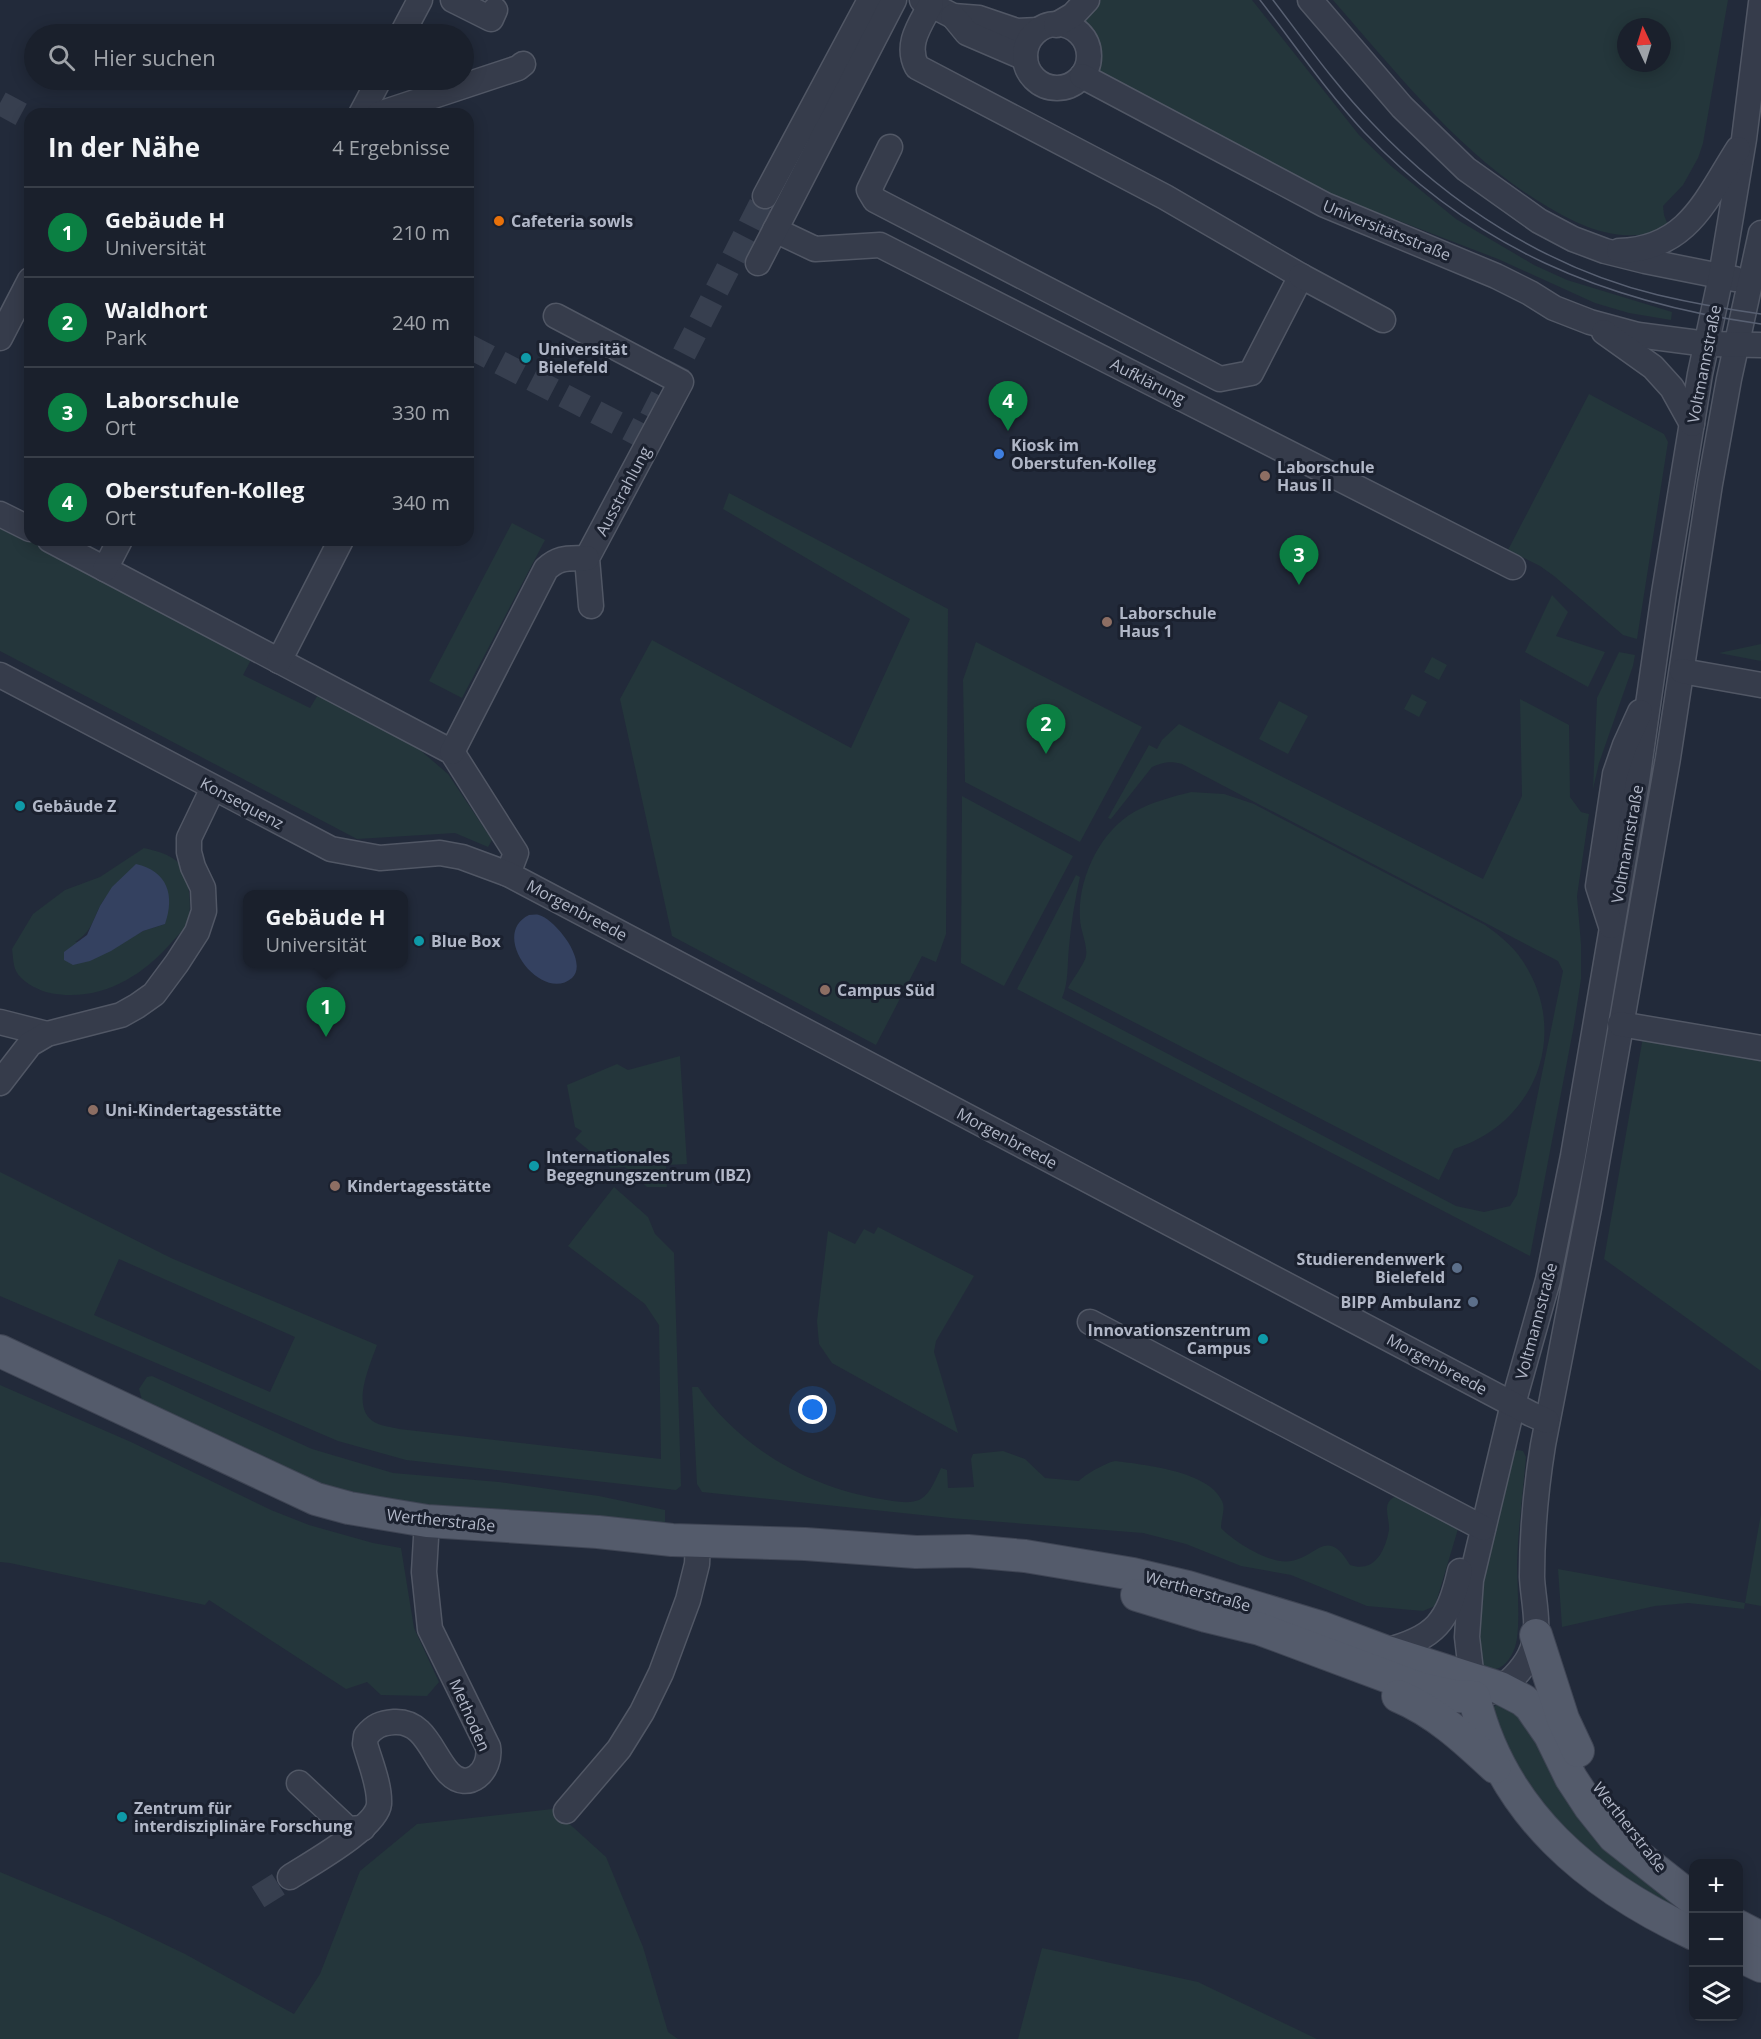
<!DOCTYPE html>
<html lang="de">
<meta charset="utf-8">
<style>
:root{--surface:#1a202c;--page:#232834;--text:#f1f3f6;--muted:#9fa3a9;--line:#383e48;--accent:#0b8043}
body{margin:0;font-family:"Open Sans",sans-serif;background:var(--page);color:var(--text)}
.controls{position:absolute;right:18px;bottom:18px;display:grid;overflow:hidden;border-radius:12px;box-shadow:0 3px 15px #0003}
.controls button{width:54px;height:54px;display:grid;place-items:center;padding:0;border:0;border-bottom:2px solid var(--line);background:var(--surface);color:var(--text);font:30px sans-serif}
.compass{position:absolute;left:1617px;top:18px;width:54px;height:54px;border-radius:50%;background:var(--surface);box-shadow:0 3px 15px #0003;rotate:356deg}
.you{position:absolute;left:813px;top:1410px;width:21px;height:21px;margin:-15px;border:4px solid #fff;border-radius:50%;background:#1a73e8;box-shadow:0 0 0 9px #1a73e833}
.badge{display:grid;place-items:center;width:39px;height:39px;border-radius:50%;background:var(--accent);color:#fff;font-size:20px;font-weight:700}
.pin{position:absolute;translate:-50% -50px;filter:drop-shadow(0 2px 3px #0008)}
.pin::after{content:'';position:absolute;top:32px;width:21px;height:18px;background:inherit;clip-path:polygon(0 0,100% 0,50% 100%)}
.popup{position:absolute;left:243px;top:890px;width:165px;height:78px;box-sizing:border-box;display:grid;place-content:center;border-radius:12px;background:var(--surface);filter:drop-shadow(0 2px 4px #0005);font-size:20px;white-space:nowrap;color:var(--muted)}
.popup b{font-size:22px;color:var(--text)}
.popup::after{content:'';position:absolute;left:50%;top:100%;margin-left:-12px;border:12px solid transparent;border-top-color:var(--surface)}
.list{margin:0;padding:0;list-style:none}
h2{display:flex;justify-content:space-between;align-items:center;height:78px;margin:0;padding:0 24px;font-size:26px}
h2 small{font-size:20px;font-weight:400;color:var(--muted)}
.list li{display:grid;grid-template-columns:39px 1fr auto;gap:18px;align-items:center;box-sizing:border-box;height:90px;padding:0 24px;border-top:2px solid var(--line)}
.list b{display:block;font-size:22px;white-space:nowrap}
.list p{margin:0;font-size:20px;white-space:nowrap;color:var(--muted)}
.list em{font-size:20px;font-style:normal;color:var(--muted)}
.icon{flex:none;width:33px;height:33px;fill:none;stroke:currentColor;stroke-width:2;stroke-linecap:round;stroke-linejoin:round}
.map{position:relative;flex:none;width:1761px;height:2039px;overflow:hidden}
.search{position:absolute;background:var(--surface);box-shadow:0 3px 15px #0003;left:24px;top:24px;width:450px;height:66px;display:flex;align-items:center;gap:15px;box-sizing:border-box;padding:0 21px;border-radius:33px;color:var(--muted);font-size:22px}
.panel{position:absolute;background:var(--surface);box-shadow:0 3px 15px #0003;left:24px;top:108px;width:450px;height:438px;border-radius:18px}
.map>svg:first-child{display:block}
.green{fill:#24363b;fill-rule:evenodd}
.water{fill:#344160}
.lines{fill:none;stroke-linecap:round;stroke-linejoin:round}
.minor-tunnel{stroke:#373f4f;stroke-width:24;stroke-dasharray:24 12;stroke-linecap:butt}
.minor-casing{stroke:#515765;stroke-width:27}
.major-casing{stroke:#3f4554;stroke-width:34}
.minor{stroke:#363c4b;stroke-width:24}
.major{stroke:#545b6b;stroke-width:32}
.tram{stroke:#586072;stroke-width:1.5}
.food-dot{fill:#e8710a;stroke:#1b212f;stroke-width:2}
.culture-dot{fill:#0f9aa8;stroke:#1b212f;stroke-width:2}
.shop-dot{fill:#3f7fe0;stroke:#1b212f;stroke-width:2}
.education-dot{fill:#8d6e63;stroke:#1b212f;stroke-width:2}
.service-dot{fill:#5c6f8a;stroke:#1b212f;stroke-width:2}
.labels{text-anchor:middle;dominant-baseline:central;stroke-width:6;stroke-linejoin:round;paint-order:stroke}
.poi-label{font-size:16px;font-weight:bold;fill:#b1b7c7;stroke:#1b212f;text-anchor:start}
.street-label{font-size:16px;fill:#b1b7c7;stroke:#1b212f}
</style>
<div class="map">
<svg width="1761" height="2039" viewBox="0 0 1761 2039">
<rect width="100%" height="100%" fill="#222a3a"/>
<g class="green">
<path d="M1095,0H1252L1359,135L1391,166L1456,219L1534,265L1567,280L1672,312L1671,320L1629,313L1595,303L1498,259L1342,199L1296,178L1093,77C1103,51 1097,38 1078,19Z"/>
<path d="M1333,0H1728L1703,143L1698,158L1683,185L1663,206L1664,215L1668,225C1661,228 1654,233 1647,234C1611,240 1578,225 1548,207C1461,156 1399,75 1333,0ZM1626,27H1662V63H1626Z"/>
<polygon points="1589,394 1664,434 1668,442 1637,639 1623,635 1554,576 1540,566 1508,550"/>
<polygon points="729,493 948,609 946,934 936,962 922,956 876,1045 672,936 620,699 652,640 851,748 910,619 723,509"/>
<polygon points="512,523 545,540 462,698 429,681"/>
<polygon points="0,525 252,658 243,675 310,708 319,693 413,744 448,774 492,840 488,847 455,833 357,839 0,651"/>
<polygon points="1552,595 1568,612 1556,636 1605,652 1588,687 1525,652"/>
<polygon points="976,642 1142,727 1080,842 965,782 963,680"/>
<polygon points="1761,644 1761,661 1719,653"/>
<polygon points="1619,652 1635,655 1633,666 1599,763 1593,789 1597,698"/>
<polygon points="1432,657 1447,665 1439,680 1424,672"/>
<polygon points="1412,694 1427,702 1419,717 1404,709"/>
<path d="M1520,699L1569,725L1570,797L1581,812L1589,814L1577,896L1581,944V979L1574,1025L1530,1256L1017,989L1076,875L1080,877C1075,900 1071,923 1069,947C1067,965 1069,981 1062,998L1456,1206L1484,1212L1510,1206L1517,1195L1563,971L1558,961L1182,764C1171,761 1163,762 1152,767L1111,819L1108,818L1149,745L1157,749L1162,740L1179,724L1483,879L1522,796Z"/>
<polygon points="1279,701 1308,716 1288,754 1259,739"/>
<path d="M1191,792L1224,794L1254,804L1485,925C1499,935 1512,945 1522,960C1571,1032 1536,1124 1454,1149L1439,1180L1068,988C1072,980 1085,963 1086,956C1088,946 1080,929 1080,919C1077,880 1100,831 1134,812C1152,802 1171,797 1191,792Z"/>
<polygon points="962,796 1073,856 1004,986 961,963"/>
<path d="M144,848C168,854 184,858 188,886C190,897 191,910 188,922C185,929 176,937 171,943C139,980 94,1004 46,992C36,989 21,981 16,971C13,965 13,955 12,949L33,914L65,890L100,877ZM106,897L165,924L143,931L128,939L75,942C96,929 92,915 106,897Z"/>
<polygon points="1643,1037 1761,1057 1761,1371 1604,1259"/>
<polygon points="680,1056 687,1164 666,1165 667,1187 647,1187 625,1167 611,1168 575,1139 582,1131 575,1127 567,1085 617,1064 628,1070"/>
<path d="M0,1172L171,1258L377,1345C370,1365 349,1410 376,1423C382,1426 392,1427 399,1429L661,1459L659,1325L645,1304L568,1246L614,1187L648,1217L655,1234L674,1253L681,1486L676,1490L406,1460L338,1441L0,1296ZM119,1259L295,1337L270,1392L94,1315Z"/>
<polygon points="878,1227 974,1276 936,1341 934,1352 958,1433 832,1363 819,1344 817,1321 828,1231 855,1244 864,1229 874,1234"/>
<polygon points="152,1376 312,1449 393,1473 499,1482 599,1496 665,1510 665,1527 403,1505 351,1494 320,1484 142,1400 139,1389 147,1377"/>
<polygon points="0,1385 131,1442 271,1510 309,1525 373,1543 401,1548 414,1628 439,1682 427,1696 381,1695 367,1682 346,1689 209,1600 205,1605 10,1563 0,1562"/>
<path d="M692,1387H698C739,1447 809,1488 881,1499C893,1501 909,1505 921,1499C931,1493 936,1478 941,1468L947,1470L948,1488L974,1487L971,1459L973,1454L1003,1451L1025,1459L1045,1478L1079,1481C1084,1475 1109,1461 1116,1461C1144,1465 1209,1471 1222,1501C1226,1509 1221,1518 1221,1528C1234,1542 1271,1565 1291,1561C1317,1557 1327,1526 1350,1565C1374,1573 1385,1552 1389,1530C1390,1517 1379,1500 1400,1495L1439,1515L1458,1529L1435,1606L1423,1611L1367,1606L1291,1575L1241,1566L1186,1544L1143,1533L950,1518L702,1492L697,1484Z"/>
<path d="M1518,1450L1523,1451L1526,1457C1523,1493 1518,1528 1517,1563C1517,1584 1521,1630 1515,1647C1510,1662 1498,1676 1482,1666C1466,1614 1500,1507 1513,1452Z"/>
<polygon points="1761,1514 1761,1606 1745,1603 1744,1609 1688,1603 1655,1606 1562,1627 1558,1569 1745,1603"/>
<polygon points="1506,1701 1693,1911 1693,1924 1589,1859 1511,1765 1492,1709 1498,1703"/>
<polygon points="553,1809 606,1857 643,1947 668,2032 678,2039 0,2039 0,1872 110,1918 185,1954 294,2014 320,1974 360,1871 417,1824"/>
<polygon points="1042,1948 1198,1982 1317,2039 1018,2039"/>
</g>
<g class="water">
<path d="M136,864C168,871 175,896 165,924L143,931L111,951L90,961L73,965L64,960V952L87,935L100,906L112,887Z"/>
<path d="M529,915C532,915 536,914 539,915C556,920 589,962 572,978C542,1004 488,935 529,915Z"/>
</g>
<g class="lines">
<g class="minor-tunnel">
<polyline points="0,103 30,119"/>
<polyline points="468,346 642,436 765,196"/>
<polyline points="258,1897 290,1877"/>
</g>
<g class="minor-casing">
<g id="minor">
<polyline points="453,0 491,19 495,10"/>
<polyline points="922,0 953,16 979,18 1017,31 1038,30"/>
<polyline points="1310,0 1402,107 1466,169 1539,221 1573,239 1605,251 1645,261 1735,279"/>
<path d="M1761,3L1744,139L1721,276L1700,374L1664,593L1637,781L1573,1156L1548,1280L1513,1404L1471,1580L1467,1637L1474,1697C1482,1694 1493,1692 1500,1688C1513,1680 1527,1664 1532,1650C1541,1628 1533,1600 1532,1577C1532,1533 1536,1488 1543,1445L1589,1208L1668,758L1710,484L1729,379L1761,233"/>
<polyline points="953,16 967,33 1025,58"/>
<circle cx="1057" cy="56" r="32"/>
<polyline points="1056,25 1073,15 1087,0"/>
<polyline points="402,34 420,0"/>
<polyline points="1082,76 1325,205 1496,276 1530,293 1554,308 1590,322 1638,335 1707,344 1761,345"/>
<polyline points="361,114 379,80"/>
<polyline points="379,114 518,68 523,64"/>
<path d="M890,147L869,190L875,200L1220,379L1251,373L1301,276L1165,197L917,67C905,44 920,25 931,4"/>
<polyline points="765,196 870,0"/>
<polyline points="775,230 815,249 880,245 1513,567"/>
<path d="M1619,251C1688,249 1706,199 1738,149"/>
<polyline points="758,263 894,0"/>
<polyline points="1301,276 1383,320"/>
<polyline points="556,316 681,382 587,558 591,606"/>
<polyline points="1604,332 1653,367 1672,388 1692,424"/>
<polyline points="0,338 30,280"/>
<polyline points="0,514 30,529"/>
<polyline points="50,540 452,752 516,853 508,874"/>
<polyline points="105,569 120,540"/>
<polyline points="279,661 341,540"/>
<polyline points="1682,671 1761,685"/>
<polyline points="0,675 331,849 380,858 440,853 462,857 508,874 1531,1414 1547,1421"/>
<path d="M452,752L546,569C560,556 569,559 587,558"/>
<polyline points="1611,926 1598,886 1615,774 1625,745 1640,712"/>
<polyline points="0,1022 47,1034"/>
<polyline points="1620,1024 1761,1048"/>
<polyline points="0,1083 30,1044 47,1034 121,1015 137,1006 154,994 177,963 197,932 204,911 203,888 193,867 189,852 189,838 213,788"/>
<polyline points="1090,1322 1483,1528"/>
<path d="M1384,1651C1436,1638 1448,1622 1460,1571"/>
<polyline points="299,1783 348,1829 363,1828"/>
<polyline points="566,1811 619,1749 642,1712 661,1673 688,1600 697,1564 698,1541"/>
<path d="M290,1877C310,1864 377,1827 379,1804C380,1785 370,1762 365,1744L366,1736C374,1726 381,1723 394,1722C425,1720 432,1755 449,1773C468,1793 492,1771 488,1747L430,1629L424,1572L427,1521"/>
</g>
</g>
<g class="major-casing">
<g id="major">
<polyline points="0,1351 316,1499 349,1508 427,1521 598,1532 672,1540 805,1544 916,1552 968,1551 1025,1556 1133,1574 1188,1587 1320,1627 1384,1651 1500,1688 1523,1700 1530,1706 1550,1735 1571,1778 1590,1807 1614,1837 1694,1900"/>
<path d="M1137,1595L1206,1616L1260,1629L1421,1689L1453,1696L1474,1697C1502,1813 1589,1885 1694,1934"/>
<polyline points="1536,1635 1563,1719 1578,1751"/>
<path d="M1398,1696C1436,1712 1465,1739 1495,1767"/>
<polyline points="1738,1926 1761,1938"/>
<polyline points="1738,1955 1761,1966"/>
</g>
</g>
<use href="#minor" class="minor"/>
<use href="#major" class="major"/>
<g class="tram">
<path d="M1260,0C1294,44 1326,91 1364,132C1474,248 1605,302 1761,324"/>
<path d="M1273,0C1305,42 1336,86 1373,124C1449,205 1550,269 1658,295C1692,303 1726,309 1761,314"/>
</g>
</g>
<circle class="food-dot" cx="499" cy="221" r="6"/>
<g class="culture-dot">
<circle cx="526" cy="358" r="6"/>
<circle cx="20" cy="806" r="6"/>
<circle cx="419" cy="941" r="6"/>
<circle cx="534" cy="1166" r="6"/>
<circle cx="1263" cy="1339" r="6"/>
<circle cx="122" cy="1817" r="6"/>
</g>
<circle class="shop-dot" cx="999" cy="454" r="6"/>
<g class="education-dot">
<circle cx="1265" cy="476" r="6"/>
<circle cx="1107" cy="622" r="6"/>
<circle cx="825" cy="990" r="6"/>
<circle cx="93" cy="1110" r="6"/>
<circle cx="335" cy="1186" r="6"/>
</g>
<g class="service-dot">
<circle cx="1457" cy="1268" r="6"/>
<circle cx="1473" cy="1302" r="6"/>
</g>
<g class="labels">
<g class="poi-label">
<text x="511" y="221">Cafeteria sowls</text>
<text x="538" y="349">Universität<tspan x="538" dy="18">Bielefeld</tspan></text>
<text x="1011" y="445">Kiosk im<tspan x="1011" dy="18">Oberstufen-Kolleg</tspan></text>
<text x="1277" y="467">Laborschule<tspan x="1277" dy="18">Haus II</tspan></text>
<text x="1119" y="613">Laborschule<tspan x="1119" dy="18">Haus 1</tspan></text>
<text x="32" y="806">Gebäude Z</text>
<text x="431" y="941">Blue Box</text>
<text x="837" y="990">Campus Süd</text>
<text x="105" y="1110">Uni-Kindertagesstätte</text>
<text x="546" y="1157">Internationales<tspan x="546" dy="18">Begegnungszentrum (IBZ)</tspan></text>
<text x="347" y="1186">Kindertagesstätte</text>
<text x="1445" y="1259" text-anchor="end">Studierendenwerk<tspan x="1445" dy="18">Bielefeld</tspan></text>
<text x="1461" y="1302" text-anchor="end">BIPP Ambulanz</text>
<text x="1251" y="1330" text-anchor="end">Innovationszentrum<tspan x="1251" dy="18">Campus</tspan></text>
<text x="134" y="1808">Zentrum für<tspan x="134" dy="18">interdisziplinäre Forschung</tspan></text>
</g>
<g class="street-label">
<text transform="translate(1387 230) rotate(22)">Universitätsstraße</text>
<text transform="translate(1704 364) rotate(-79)">Voltmannstraße</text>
<text transform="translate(1148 381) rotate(27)">Aufklärung</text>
<text transform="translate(623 491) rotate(-62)">Ausstrahlung</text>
<text transform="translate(242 803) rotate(28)">Konsequenz</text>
<text transform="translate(1627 844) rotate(-80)">Voltmannstraße</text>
<text transform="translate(577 910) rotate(28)">Morgenbreede</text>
<text transform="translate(1007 1138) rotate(28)">Morgenbreede</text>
<text transform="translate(1536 1321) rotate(-75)">Voltmannstraße</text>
<text transform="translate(1437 1364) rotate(28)">Morgenbreede</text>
<text transform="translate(441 1520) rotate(6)">Wertherstraße</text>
<text transform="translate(1198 1591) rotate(16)">Wertherstraße</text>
<text transform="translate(470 1715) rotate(66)">Methoden</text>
<text transform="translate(1630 1827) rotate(52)">Wertherstraße</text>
</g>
</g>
</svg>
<div class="controls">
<button>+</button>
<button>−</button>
<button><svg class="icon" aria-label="layers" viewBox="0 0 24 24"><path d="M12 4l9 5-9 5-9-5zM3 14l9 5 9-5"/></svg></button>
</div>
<svg class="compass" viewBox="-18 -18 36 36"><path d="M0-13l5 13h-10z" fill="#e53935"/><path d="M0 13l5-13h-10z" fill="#9fa3a9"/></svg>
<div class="you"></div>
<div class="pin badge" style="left:326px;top:1037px">1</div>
<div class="popup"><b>Gebäude H</b>Universität</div>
<div class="pin badge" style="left:1046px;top:754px">2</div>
<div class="pin badge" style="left:1299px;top:585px">3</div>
<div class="pin badge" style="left:1008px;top:431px">4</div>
<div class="search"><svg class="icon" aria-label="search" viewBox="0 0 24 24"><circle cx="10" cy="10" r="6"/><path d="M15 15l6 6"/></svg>Hier suchen</div>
<section class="panel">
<h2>In der Nähe<small>4 Ergebnisse</small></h2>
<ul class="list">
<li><span class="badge">1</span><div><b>Gebäude H</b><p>Universität</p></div><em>210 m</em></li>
<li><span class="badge">2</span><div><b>Waldhort</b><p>Park</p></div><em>240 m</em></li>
<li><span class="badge">3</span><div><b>Laborschule</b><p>Ort</p></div><em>330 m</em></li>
<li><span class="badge">4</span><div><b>Oberstufen-Kolleg</b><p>Ort</p></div><em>340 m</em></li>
</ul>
</section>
</div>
